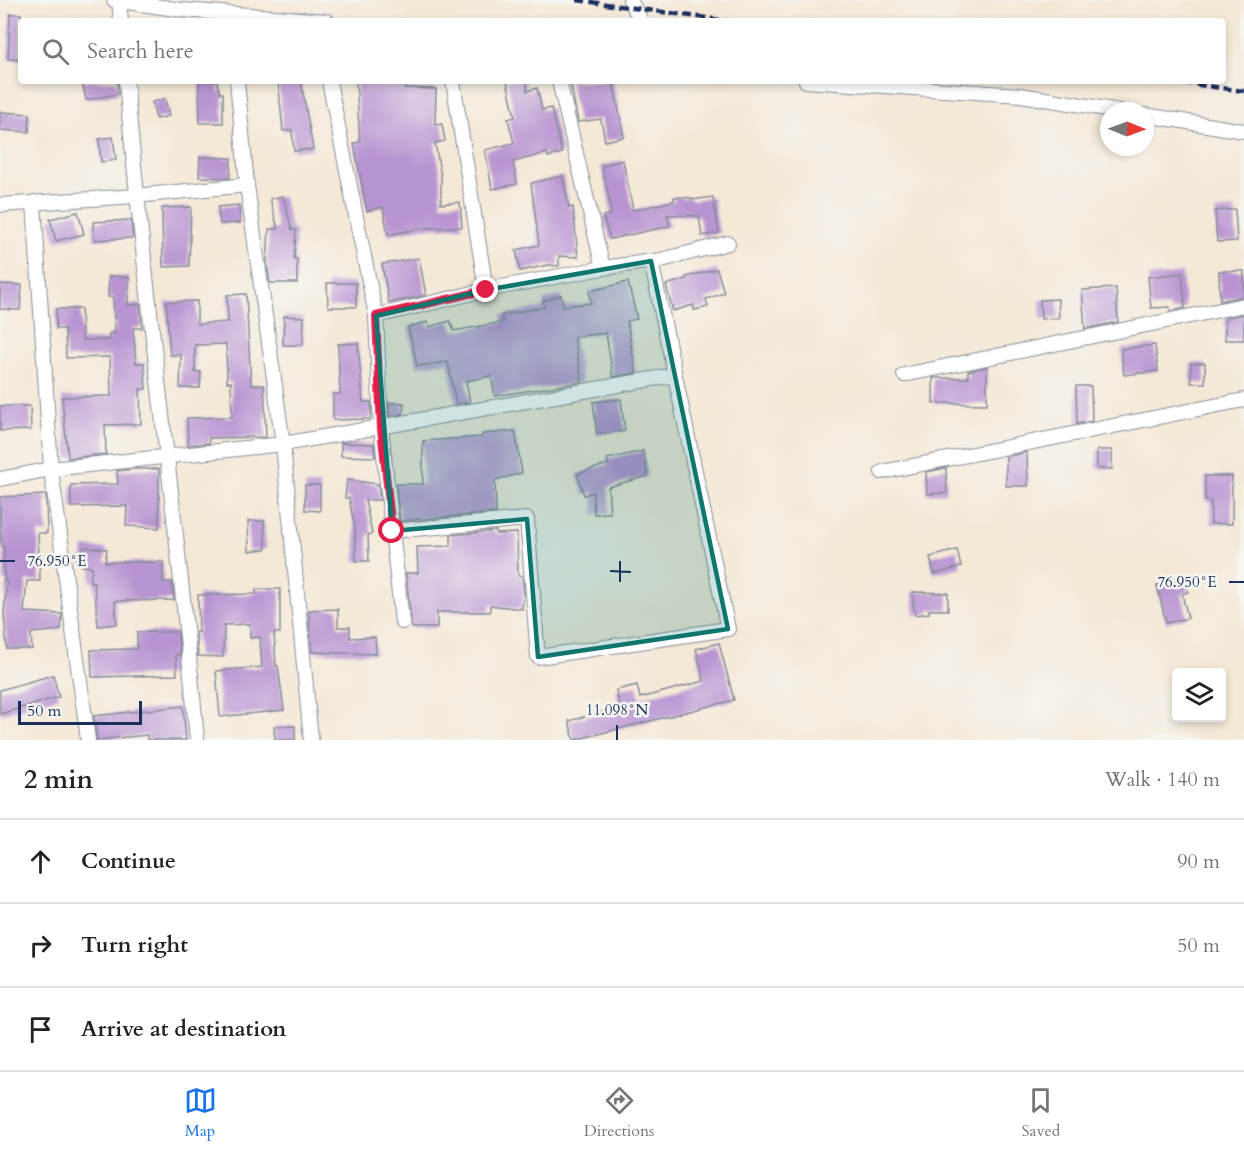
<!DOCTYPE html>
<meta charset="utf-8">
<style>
:root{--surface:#fff;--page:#f2f2f2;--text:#222;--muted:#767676;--line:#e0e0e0;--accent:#1a73e8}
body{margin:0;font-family:Cardo,serif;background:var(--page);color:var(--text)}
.controls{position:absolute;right:18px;bottom:18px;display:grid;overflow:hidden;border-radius:6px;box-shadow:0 3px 9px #0003}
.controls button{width:54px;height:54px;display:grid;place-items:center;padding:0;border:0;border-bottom:2px solid var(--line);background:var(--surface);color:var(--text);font:30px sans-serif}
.compass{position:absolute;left:1100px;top:102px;width:54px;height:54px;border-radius:50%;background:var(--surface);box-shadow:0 3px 9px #0003;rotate:91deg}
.scale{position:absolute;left:18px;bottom:15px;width:124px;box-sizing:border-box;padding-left:6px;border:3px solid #1b2f5e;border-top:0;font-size:16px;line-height:21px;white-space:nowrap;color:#1b2f5e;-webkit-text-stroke:4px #f6f6f2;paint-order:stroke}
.stop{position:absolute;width:18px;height:18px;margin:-14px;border:4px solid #e11d48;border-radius:50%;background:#fff}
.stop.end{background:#e11d48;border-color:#fff;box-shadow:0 2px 6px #0008}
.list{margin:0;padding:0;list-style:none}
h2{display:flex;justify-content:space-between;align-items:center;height:78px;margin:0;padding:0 24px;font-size:26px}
h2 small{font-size:20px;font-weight:400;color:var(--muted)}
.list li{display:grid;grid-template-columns:39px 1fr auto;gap:18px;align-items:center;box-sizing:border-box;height:84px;padding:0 24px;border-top:2px solid var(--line)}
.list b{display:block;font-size:22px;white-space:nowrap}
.list em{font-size:20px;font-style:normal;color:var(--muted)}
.icon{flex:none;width:33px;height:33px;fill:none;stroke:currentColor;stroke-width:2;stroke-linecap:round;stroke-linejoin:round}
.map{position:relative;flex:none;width:1244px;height:740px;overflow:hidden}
.search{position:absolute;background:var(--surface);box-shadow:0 3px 9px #0003;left:18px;right:18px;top:18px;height:66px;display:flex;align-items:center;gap:15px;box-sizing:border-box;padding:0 21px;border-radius:6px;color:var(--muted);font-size:22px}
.sheet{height:330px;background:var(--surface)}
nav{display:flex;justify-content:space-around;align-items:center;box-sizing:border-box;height:84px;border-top:2px solid var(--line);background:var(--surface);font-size:16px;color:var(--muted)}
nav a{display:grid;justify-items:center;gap:3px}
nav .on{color:var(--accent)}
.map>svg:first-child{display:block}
.building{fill:#b994d2}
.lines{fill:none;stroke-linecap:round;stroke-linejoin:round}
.street-casing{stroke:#888c9a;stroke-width:16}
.street{stroke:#fff;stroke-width:14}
.rail{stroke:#1b2f5e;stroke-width:4.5;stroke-dasharray:9 4.5;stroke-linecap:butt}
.route{stroke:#e11d48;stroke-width:8}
.marked{fill:#0f766e;fill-opacity:0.2;stroke:#0f766e;stroke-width:4.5;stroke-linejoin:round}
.ticks{fill:none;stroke:#1b2f5e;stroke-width:2}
.ticks-label{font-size:15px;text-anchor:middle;fill:#1b2f5e;stroke:#f6f6f2;stroke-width:5;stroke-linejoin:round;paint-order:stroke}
</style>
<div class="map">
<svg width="1244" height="740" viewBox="0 0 1244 740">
<rect width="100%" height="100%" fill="#f6f6f2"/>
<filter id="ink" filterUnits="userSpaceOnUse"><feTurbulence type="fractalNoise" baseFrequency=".0167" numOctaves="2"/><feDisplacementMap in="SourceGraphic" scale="12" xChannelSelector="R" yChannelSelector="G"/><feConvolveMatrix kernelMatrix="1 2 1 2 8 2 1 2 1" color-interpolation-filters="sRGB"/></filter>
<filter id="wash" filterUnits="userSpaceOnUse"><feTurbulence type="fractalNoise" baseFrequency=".008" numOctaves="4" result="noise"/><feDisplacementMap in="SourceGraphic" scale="24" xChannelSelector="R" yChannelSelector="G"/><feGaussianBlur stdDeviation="1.35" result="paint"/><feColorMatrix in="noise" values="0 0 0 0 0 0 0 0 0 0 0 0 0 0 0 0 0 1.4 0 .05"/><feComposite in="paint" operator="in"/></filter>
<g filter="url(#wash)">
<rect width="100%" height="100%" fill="#f4e8d6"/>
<g id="blocks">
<g class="building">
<polygon points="10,14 21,14 21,60 8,59"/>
<polygon points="82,81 117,81 118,94 86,100"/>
<polygon points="199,81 217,81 220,93 223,93 223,123 200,123"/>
<polygon points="278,81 301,81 313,149 294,151 292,130 283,131"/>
<polygon points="356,81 404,81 404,88 436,89 435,125 442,124 445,141 435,143 441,177 441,204 460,202 462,227 423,228 388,235 383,207 367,211 354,143 360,142"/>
<polygon points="507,81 527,81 527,91 537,88 542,110 551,108 562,153 548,157 547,153 513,162 517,184 492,189 485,150 514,143 508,119 515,117"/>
<polygon points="570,81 613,81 624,137 605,141 601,119 578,122"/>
<polygon points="165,99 169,116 156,119 152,102"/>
<polygon points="0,112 30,114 29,132 0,130"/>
<polygon points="113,137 116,160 101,162 99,139"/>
<polygon points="200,157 231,158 230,178 199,177"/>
<polygon points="623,160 633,210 674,201 674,197 692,198 692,200 713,197 719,233 702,236 699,216 667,215 670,226 610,239 603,216 611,214 609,198 601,166"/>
<polygon points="563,176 569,208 573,207 578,257 559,256 559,266 548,265 520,271 516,250 539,245 531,183"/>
<polygon points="283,196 292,230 296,230 294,259 297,259 297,283 270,283 267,264 269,229 278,229 270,199"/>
<polygon points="239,205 240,223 220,224 218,207"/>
<polygon points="191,207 189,266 163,267 162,208"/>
<polygon points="1235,209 1237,241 1217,242 1215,211"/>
<polygon points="78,212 84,234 56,241 50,219"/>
<polygon points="131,220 133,238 94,240 93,222"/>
<polygon points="419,258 426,295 389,303 382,264"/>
<polygon points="717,269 724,293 706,299 708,307 694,310 693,305 673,311 666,285 686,279 686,277"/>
<polygon points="1219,271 1244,271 1244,296 1220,301"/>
<polygon points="1182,273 1185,308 1170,311 1170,307 1151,308 1148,277"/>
<polygon points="109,276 129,277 128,305 140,304 142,328 133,328 136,363 144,363 146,389 140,389 141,424 105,425 106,454 68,458 62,397 111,396 110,357 66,358 65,329 56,329 56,309 81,309 82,340 109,340 109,334 115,333 113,297 108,297"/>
<polygon points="628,282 637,319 627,321 636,373 613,377 606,333 574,337 582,382 495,396 491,376 466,381 470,402 456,404 448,362 417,366 408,327 427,322 429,327 450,321 454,331 503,322 502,315 544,307 543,301 561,295 563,306 591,303 589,291"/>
<polygon points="327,283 356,283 356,307 328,307"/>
<polygon points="0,284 22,285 20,310 0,309"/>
<polygon points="1116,288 1118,322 1085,329 1082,290"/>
<polygon points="246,294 251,385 264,385 266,437 209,438 209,443 188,445 187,418 232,417 231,382 227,382 226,344 195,345 195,372 201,372 200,388 180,388 181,355 170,355 166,302 197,301 197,324 228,322 227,295"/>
<polygon points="1058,299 1059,318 1041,319 1040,300"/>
<polygon points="1244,314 1244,340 1225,340 1225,318"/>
<polygon points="284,316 304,317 303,345 283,345"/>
<polygon points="358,343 363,402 371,402 371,415 370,419 333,420 333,394 340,394 338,344"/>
<polygon points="1155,345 1158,371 1124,375 1121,349"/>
<rect x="1191" y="363" width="14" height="20"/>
<polygon points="987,367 987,404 933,403 933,378 968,378 968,371"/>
<polygon points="1076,386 1091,386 1092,421 1077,424"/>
<polygon points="621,399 625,431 597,434 593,402"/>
<polygon points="389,403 404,403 403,414 389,416"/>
<polygon points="0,406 30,406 31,430 0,431"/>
<polygon points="515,431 522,473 495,480 496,513 400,521 396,484 423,484 423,441 482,437 482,434"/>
<polygon points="341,443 374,444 375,457 341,456"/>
<rect x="1097" y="450" width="15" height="19"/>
<polygon points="643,451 648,476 608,487 610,513 594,514 593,492 584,495 577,474 608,464 607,459"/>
<polygon points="1027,452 1028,486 1006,486 1006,457"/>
<polygon points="946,468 947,493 927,494 926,472"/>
<polygon points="133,469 159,469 159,528 126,526 127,506 71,507 71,485 118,484 117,471"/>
<polygon points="1205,476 1232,476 1232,524 1211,524 1211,502 1205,501"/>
<polygon points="347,480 378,484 380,500 365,500 372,534 368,535 369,561 356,561 355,529 349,498 345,498"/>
<polygon points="305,485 320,485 320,511 305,510"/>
<polygon points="46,495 47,533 38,533 40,581 27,581 24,612 62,614 61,630 31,633 32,649 7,649 4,613 7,581 4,581 4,547 2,547 0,530 0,497"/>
<polygon points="248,521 264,521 266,549 249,551"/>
<polygon points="496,531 496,534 517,533 518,575 522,576 524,593 522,609 490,605 490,612 437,612 437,628 412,628 406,573 418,573 417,547 451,546 451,535"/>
<polygon points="84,547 107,549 105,562 163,562 163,582 172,582 174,600 115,601 117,624 98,626 94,582 90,582 92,567 82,566"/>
<polygon points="957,550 961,567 934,574 930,557"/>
<polygon points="1185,579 1188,592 1182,594 1188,618 1166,623 1157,585"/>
<polygon points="256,589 280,589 280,633 274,633 276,666 278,666 284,710 220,717 216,671 262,667 260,637 250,638 250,624 224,625 223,657 198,656 196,632 199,632 198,595 256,594"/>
<polygon points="912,592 948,593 948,610 929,610 929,613 915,615"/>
<polygon points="338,609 338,627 350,627 350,638 375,637 376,654 312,652 309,610"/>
<polygon points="137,632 178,632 180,655 176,655 177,675 92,677 91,650 137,649"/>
<polygon points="719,643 734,700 574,740 569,721 620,707 616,690 637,685 640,698 704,681 696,649"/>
<polygon points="53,675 59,697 0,714 0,690"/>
<polygon points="183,706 186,740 147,740 147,735 97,740 94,716"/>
<polygon points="274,726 295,726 295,740 275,740"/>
</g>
</g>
</g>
<g filter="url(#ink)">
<use href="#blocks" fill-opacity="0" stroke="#888c9a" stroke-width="1.5"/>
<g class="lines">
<g class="street-casing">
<g id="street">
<polyline points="114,0 182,10 327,21"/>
<polyline points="630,0 641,21"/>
<polyline points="119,1 121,21"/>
<path d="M126,81C145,301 178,520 197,740"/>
<polyline points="237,81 247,185 283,444 311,740"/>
<polyline points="329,81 376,316"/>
<polyline points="453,81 486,290"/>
<polyline points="806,81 1021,95 1119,111"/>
<polyline points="1145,115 1244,131"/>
<polyline points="34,202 51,469 88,740"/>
<polyline points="0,205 136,196 247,185"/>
<polyline points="603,268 661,260 728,243"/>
<polyline points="904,375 1244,305"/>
<polyline points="882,472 1244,400"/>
<polyline points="0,479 51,469 283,444 675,375"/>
<polyline points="392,531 527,519 538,657 728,629 651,261"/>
<polyline points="402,622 381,428 376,316 486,290 603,268 559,81"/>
</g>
</g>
<use href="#street" class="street"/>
<g class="rail">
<polyline points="577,0 727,21"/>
<polyline points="1169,81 1244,91"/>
</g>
</g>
</g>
<g class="lines" filter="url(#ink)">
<polyline class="route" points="392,531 381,428 376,316 486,290"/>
</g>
<path class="marked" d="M651,261L728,629L538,657L527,519L392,531L376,316L486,290Z"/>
<path class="ticks" d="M0,561H15M610,571L631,572M620,582V561M1229,582H1244M617,740V725"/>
<g class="ticks-label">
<text x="57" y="566">76.950°E</text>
<text x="1187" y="587">76.950°E</text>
<text x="617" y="715">11.098°N</text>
</g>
</svg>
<div class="controls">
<button><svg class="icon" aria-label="layers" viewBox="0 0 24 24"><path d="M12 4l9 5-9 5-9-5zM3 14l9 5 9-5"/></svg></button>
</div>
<svg class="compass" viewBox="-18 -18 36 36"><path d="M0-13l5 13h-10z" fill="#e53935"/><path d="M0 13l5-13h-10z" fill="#767676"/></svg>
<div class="scale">50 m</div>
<div class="stop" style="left:392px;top:531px"></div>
<div class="stop end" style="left:486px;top:290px"></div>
<div class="search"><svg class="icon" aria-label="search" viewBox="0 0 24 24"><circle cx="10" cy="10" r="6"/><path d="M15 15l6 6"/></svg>Search here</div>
</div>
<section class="sheet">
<h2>2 min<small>Walk · 140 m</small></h2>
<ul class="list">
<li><svg class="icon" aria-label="ahead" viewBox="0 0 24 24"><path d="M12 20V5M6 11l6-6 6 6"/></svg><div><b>Continue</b></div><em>90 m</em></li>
<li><svg class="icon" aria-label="right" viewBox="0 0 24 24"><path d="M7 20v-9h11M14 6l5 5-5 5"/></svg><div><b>Turn right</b></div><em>50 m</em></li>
<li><svg class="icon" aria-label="arrive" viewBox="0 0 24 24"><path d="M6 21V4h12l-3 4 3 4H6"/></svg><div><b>Arrive at destination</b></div></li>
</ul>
</section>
<nav>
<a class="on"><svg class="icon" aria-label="map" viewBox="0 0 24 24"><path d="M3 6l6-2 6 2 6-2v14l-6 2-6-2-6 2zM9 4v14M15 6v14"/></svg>Map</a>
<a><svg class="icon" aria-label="directions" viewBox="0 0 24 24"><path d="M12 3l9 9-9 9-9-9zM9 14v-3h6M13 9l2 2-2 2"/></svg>Directions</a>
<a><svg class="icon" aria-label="saved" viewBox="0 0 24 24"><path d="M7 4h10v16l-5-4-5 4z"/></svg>Saved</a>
</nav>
